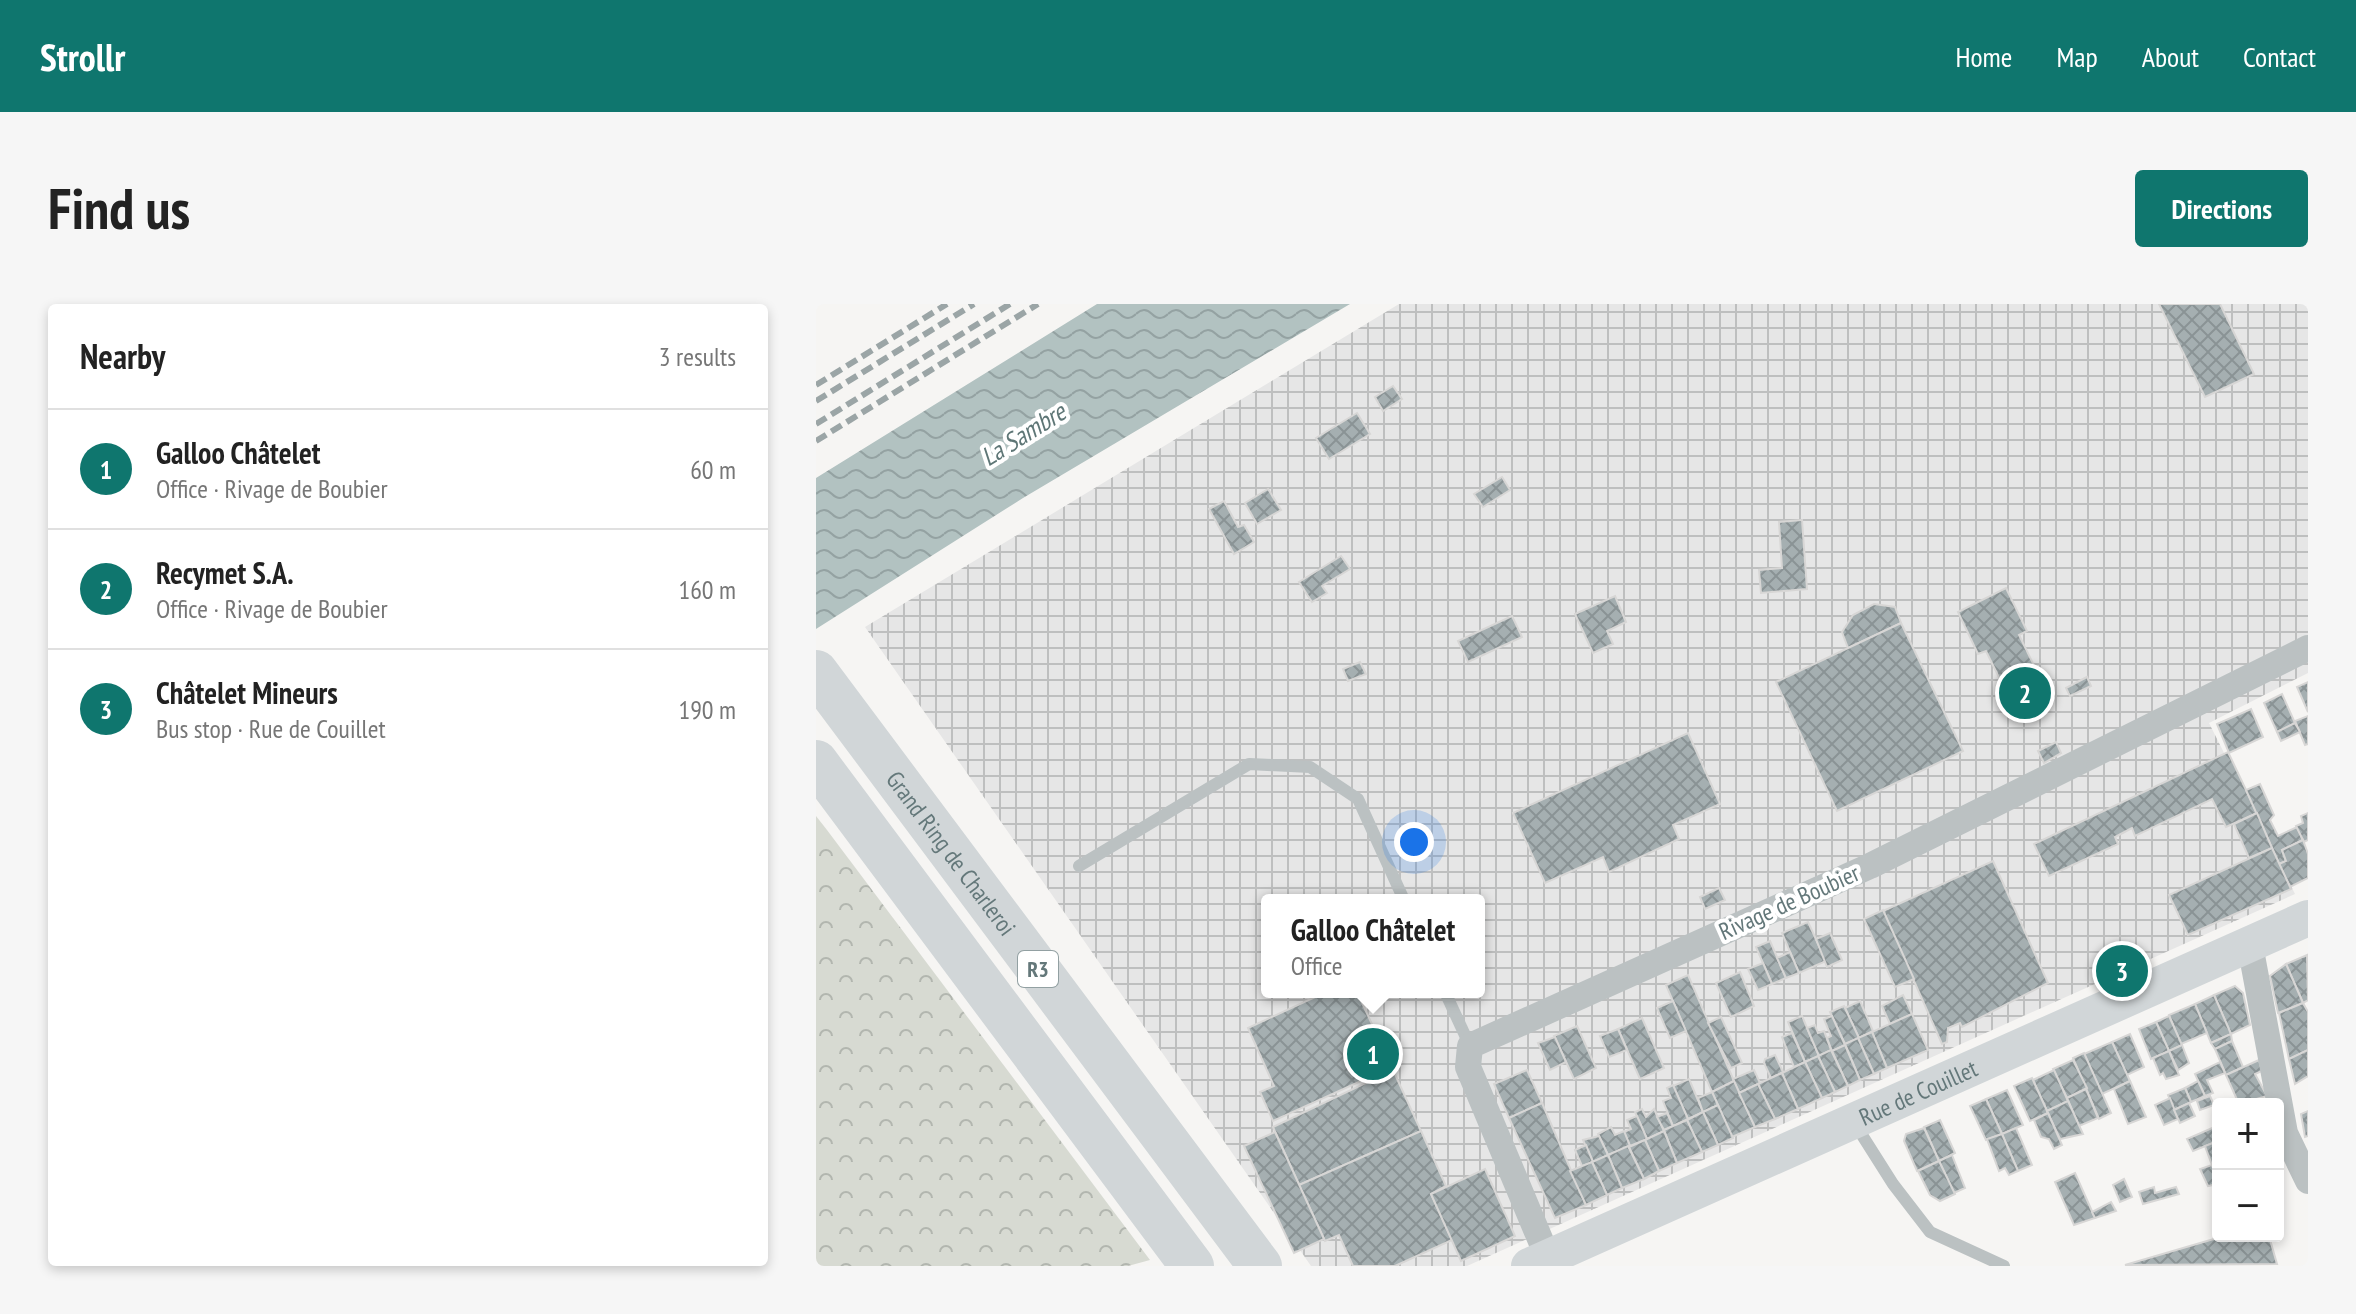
<!DOCTYPE html>
<meta charset="utf-8">
<style>
:root{--surface:#fff;--page:#f6f6f6;--text:#222;--muted:#767676;--line:#e0e0e0;--accent:#0f766e}
body{margin:0;font-family:"PT Sans Narrow",sans-serif;background:var(--page);color:var(--text)}
.controls{position:absolute;right:24px;bottom:24px;display:grid;overflow:hidden;border-radius:8px;box-shadow:0 4px 12px #0003}
.controls button{width:72px;height:72px;display:grid;place-items:center;padding:0;border:0;border-bottom:2px solid var(--line);background:var(--surface);color:var(--text);font:40px sans-serif}
.you{position:absolute;left:598px;top:538px;width:28px;height:28px;margin:-20px;border:6px solid #fff;border-radius:50%;background:#1a73e8;box-shadow:0 0 0 12px #1a73e833}
.badge{display:grid;place-items:center;width:52px;height:52px;border-radius:50%;background:var(--accent);color:#fff;font-size:26px;font-weight:700}
.pin{position:absolute;translate:-50% -50%;border:4px solid #fff;box-shadow:0 2px 8px #0006}
.popup{position:absolute;left:445px;top:590px;width:224px;height:104px;box-sizing:border-box;display:grid;place-content:center;border-radius:8px;background:var(--surface);filter:drop-shadow(0 2px 6px #0005);font-size:26px;white-space:nowrap;color:var(--muted)}
.popup b{font-size:30px;color:var(--text)}
.popup::after{content:'';position:absolute;left:50%;top:100%;margin-left:-16px;border:16px solid transparent;border-top-color:var(--surface)}
.list{margin:0;padding:0;list-style:none}
h2{display:flex;justify-content:space-between;align-items:center;height:104px;margin:0;padding:0 32px;font-size:34px}
h2 small{font-size:26px;font-weight:400;color:var(--muted)}
.list li{display:grid;grid-template-columns:52px 1fr auto;gap:24px;align-items:center;box-sizing:border-box;height:120px;padding:0 32px;border-top:2px solid var(--line)}
.list b{display:block;font-size:30px;white-space:nowrap}
.list p{margin:0;font-size:26px;white-space:nowrap;color:var(--muted)}
.list em{font-size:26px;font-style:normal;color:var(--muted)}
.map{position:relative;flex:none;width:1492px;height:962px;overflow:hidden;border-radius:8px}
header{display:flex;align-items:center;gap:48px;box-sizing:border-box;height:112px;padding:0 40px;background:var(--accent);color:#fff}
header strong{font-size:38px}
nav{display:flex;gap:44px;margin-inline-start:auto;font-size:28px}
.intro{display:flex;align-items:center;justify-content:space-between;box-sizing:border-box;height:192px;padding:0 48px}
h1{margin:0;font-size:56px}
.button{padding:20px 36px;border-radius:8px;background:var(--accent);color:#fff;font-size:28px;font-weight:700}
main{display:flex;gap:48px;padding:0 48px}
aside{flex:1;background:var(--surface);border-radius:8px;box-shadow:0 4px 12px #0003}
.map>svg:first-child{display:block}
.industrial{fill:url(#industrial-grid);fill-rule:evenodd}
.forest{fill:url(#forest-crowns)}
.water{fill:url(#water-waves)}
.building{fill:url(#building-cross-hatch);stroke:#d7d6d5;stroke-width:2}
.lines{fill:none;stroke-linecap:round;stroke-linejoin:round}
.lane{stroke:#bbc1c2;stroke-width:12}
.street{stroke:#bbc1c2;stroke-width:26}
.secondary{stroke:#d1d6d8;stroke-width:36}
.highway{stroke:#d1d6d8;stroke-width:44}
.rail{stroke:#9ba5a6;stroke-width:6;stroke-dasharray:12 6;stroke-linecap:butt}
.labels{text-anchor:middle;dominant-baseline:central;stroke-width:8;stroke-linejoin:round;paint-order:stroke}
.shield{fill:#fff;stroke:#92a0a2;stroke-width:2}
.shield-label{font-size:22px;font-weight:bold;fill:#64787a}
.street-label{font-size:24px;fill:#64787a;stroke:#fff}
.water-label{font-size:26px;font-style:italic;fill:#5e7676;stroke:#fff}
</style>
<header>
<strong>Strollr</strong>
<nav><a>Home</a><a>Map</a><a>About</a><a>Contact</a></nav>
</header>
<div class="intro"><h1>Find us</h1><a class="button">Directions</a></div>
<main>
<aside>
<h2>Nearby<small>3 results</small></h2>
<ul class="list">
<li><span class="badge">1</span><div><b>Galloo Châtelet</b><p>Office · Rivage de Boubier</p></div><em>60 m</em></li>
<li><span class="badge">2</span><div><b>Recymet S.A.</b><p>Office · Rivage de Boubier</p></div><em>160 m</em></li>
<li><span class="badge">3</span><div><b>Châtelet Mineurs</b><p>Bus stop · Rue de Couillet</p></div><em>190 m</em></li>
</ul>
</aside>
<div class="map">
<svg width="1492" height="962" viewBox="0 0 1492 962">
<defs>
<pattern id="industrial-grid" width="8" height="8" patternUnits="userSpaceOnUse" patternTransform="scale(2)"><rect width="8" height="8" fill="#e6e6e6"/><path d="M0 4h8M4 0v8" fill="none" stroke="#bebfbf"/></pattern>
<pattern id="forest-crowns" width="20" height="18" patternUnits="userSpaceOnUse" patternTransform="scale(2)"><rect width="20" height="18" fill="#d7dad2"/><path d="M2 6a3 3 0 1 1 6 0M12 15a3 3 0 1 1 6 0" fill="none" stroke="#b2b6af"/></pattern>
<pattern id="water-waves" width="16" height="10" patternUnits="userSpaceOnUse" patternTransform="scale(2)"><rect width="16" height="10" fill="#b2c2c1"/><path d="M0 5q4-4 8 0t8 0" fill="none" stroke="#94a2a2"/></pattern>
<pattern id="building-cross-hatch" width="8" height="8" patternUnits="userSpaceOnUse" patternTransform="scale(2)"><rect width="8" height="8" fill="#a5afb1"/><path d="M0 0l8 8M0 8l8-8" fill="none" stroke="#8a9395"/></pattern>
</defs>
<rect width="100%" height="100%" fill="#f6f5f3"/>
<path class="industrial" d="M583,0H1492V369L1393,419L1479,590L651,962H495L49,323ZM451,596H663V688H451Z"/>
<polygon class="forest" points="0,512 11,526 334,956 312,962 0,962"/>
<polygon class="water" points="281,0 534,0 207,194 0,325 0,174"/>
<g class="building">
<polygon points="1343,0 1404,0 1438,70 1389,93"/>
<polygon points="577,82 586,95 567,107 559,93"/>
<polygon points="541,109 554,130 513,155 500,134"/>
<polygon points="686,173 694,186 667,203 658,190"/>
<polygon points="452,185 465,206 441,220 429,199"/>
<polygon points="408,197 422,223 428,221 438,238 418,250 393,205"/>
<polygon points="986,216 991,285 945,289 943,266 966,264 963,218"/>
<polygon points="525,252 534,265 506,282 511,289 496,298 483,278"/>
<polygon points="1190,284 1211,327 1203,331 1230,386 1197,402 1170,347 1162,350 1142,308"/>
<polygon points="799,292 810,318 791,327 797,340 777,349 759,310"/>
<polygon points="1058,300 1079,303 1085,319 1032,344 1026,328 1037,311"/>
<polygon points="696,312 706,333 652,358 642,337"/>
<polygon points="1085,319 1147,447 1021,507 960,378"/>
<polygon points="544,358 550,370 532,377 527,365"/>
<polygon points="1271,373 1275,382 1254,392 1250,384"/>
<polygon points="1492,378 1492,408 1481,383"/>
<polygon points="1466,390 1479,419 1461,428 1448,399"/>
<polygon points="1435,405 1447,433 1413,449 1401,420"/>
<polygon points="1492,412 1492,440 1489,441 1479,417"/>
<polygon points="1479,419 1484,428 1465,437 1461,428"/>
<polygon points="872,429 904,500 857,521 863,535 793,568 787,553 729,579 697,509"/>
<polygon points="1240,438 1245,449 1228,459 1222,447"/>
<polygon points="1412,448 1441,509 1410,523 1396,495 1319,532 1316,524 1299,533 1302,540 1233,572 1218,540"/>
<polygon points="1444,480 1458,511 1454,516 1462,532 1481,523 1487,536 1466,546 1470,557 1463,560 1430,486"/>
<polygon points="1441,509 1456,544 1433,554 1418,520"/>
<polygon points="1492,509 1492,536 1488,538 1480,522 1487,519 1485,512"/>
<polygon points="1487,536 1492,550 1492,574 1474,583 1463,560 1470,557 1466,546"/>
<polygon points="1456,544 1475,585 1372,631 1353,591"/>
<polygon points="1177,557 1232,679 1146,723 1144,719 1132,724 1131,738 1126,740 1067,607"/>
<polygon points="903,584 909,596 889,605 884,593"/>
<polygon points="1067,606 1098,675 1079,683 1048,615"/>
<polygon points="992,618 1010,657 983,669 966,629"/>
<polygon points="1014,629 1026,656 1011,663 1000,635"/>
<polygon points="954,637 970,674 956,680 940,643"/>
<polygon points="974,648 983,669 970,674 961,654"/>
<polygon points="1491,651 1492,696 1487,699 1470,660"/>
<polygon points="947,659 956,680 942,686 932,665"/>
<polygon points="1470,660 1487,699 1462,709 1454,672"/>
<polygon points="924,668 938,702 915,713 900,679"/>
<polygon points="872,671 918,777 896,788 850,681"/>
<polygon points="1419,682 1427,689 1434,721 1415,730 1398,691"/>
<polygon points="510,688 541,688 576,763 457,817 444,788 458,782 432,724"/>
<polygon points="1087,691 1096,710 1074,720 1066,702"/>
<polygon points="1398,691 1415,730 1395,739 1379,700"/>
<polygon points="857,697 870,727 854,734 841,704"/>
<polygon points="1044,697 1057,727 1043,734 1029,704"/>
<polygon points="1487,699 1492,708 1492,746 1473,755 1463,709"/>
<polygon points="1379,700 1391,729 1365,740 1353,711"/>
<polygon points="1028,702 1043,734 1029,740 1014,708"/>
<polygon points="1096,710 1112,746 1071,764 1056,728"/>
<polygon points="986,712 1003,752 989,758 972,718"/>
<polygon points="1016,712 1029,741 1016,747 1011,734 1015,732 1008,715"/>
<polygon points="1353,712 1366,741 1353,747 1340,718"/>
<polygon points="905,713 926,759 915,764 892,719"/>
<polygon points="826,714 848,764 824,775 802,725"/>
<polygon points="1340,718 1353,747 1335,755 1323,725"/>
<polygon points="999,721 1002,729 1008,727 1015,746 1003,752 991,724"/>
<polygon points="761,722 780,764 758,775 738,732"/>
<polygon points="802,725 811,746 793,753 784,732"/>
<polygon points="1056,728 1071,764 1058,770 1042,734"/>
<polygon points="976,729 989,758 978,763 966,733"/>
<polygon points="1314,730 1328,763 1311,771 1296,738"/>
<polygon points="1415,730 1416,737 1399,745 1395,739"/>
<polygon points="739,733 750,758 734,766 722,739"/>
<polygon points="1042,734 1058,770 1044,776 1029,740"/>
<polygon points="1416,737 1427,763 1410,771 1399,745"/>
<polygon points="1296,738 1314,777 1286,790 1268,750"/>
<polygon points="1029,741 1044,776 1032,782 1016,747"/>
<polygon points="1366,741 1373,759 1362,766 1353,747"/>
<polygon points="1015,746 1032,782 1019,788 1002,752"/>
<polygon points="1492,746 1492,772 1479,780 1473,755"/>
<polygon points="1353,747 1363,771 1350,775 1347,769 1344,771 1337,754"/>
<polygon points="1268,749 1295,809 1283,815 1257,754"/>
<polygon points="959,751 967,768 955,774 948,759 949,755"/>
<polygon points="1002,752 1019,788 1006,794 989,758"/>
<polygon points="1257,756 1271,784 1251,794 1237,765"/>
<polygon points="1443,756 1446,767 1439,770 1451,792 1423,800 1410,771"/>
<polygon points="989,758 1006,794 982,805 966,769"/>
<polygon points="1404,758 1409,769 1391,776 1397,789 1389,792 1379,770"/>
<polygon points="577,766 605,827 483,881 457,823"/>
<polygon points="711,766 726,799 693,814 678,780"/>
<polygon points="938,766 944,779 923,789 917,775"/>
<polygon points="1238,766 1252,797 1231,807 1217,776"/>
<polygon points="966,769 982,805 959,815 942,780"/>
<polygon points="1216,774 1232,809 1214,817 1198,782"/>
<polygon points="873,775 887,808 872,815 857,782"/>
<polygon points="918,777 939,823 916,833 896,788"/>
<polygon points="1314,777 1330,813 1312,820 1298,785"/>
<polygon points="1382,777 1389,792 1375,798 1369,784"/>
<polygon points="942,780 959,815 939,823 923,789"/>
<polygon points="857,781 872,815 857,822 847,797 855,794 851,784"/>
<polygon points="1369,784 1375,798 1358,806 1352,791"/>
<polygon points="1270,785 1282,814 1263,822 1251,794"/>
<polygon points="1191,786 1207,821 1186,830 1170,795"/>
<polygon points="896,788 902,801 887,808 882,794"/>
<polygon points="1394,792 1398,801 1384,806 1381,797"/>
<polygon points="1354,794 1362,815 1348,821 1339,801"/>
<polygon points="1170,795 1186,830 1170,836 1154,802"/>
<polygon points="1252,797 1267,830 1244,835 1231,807"/>
<polygon points="726,799 770,901 739,914 693,814"/>
<polygon points="1373,799 1379,812 1364,819 1358,806"/>
<polygon points="902,801 917,834 902,841 887,808"/>
<polygon points="826,805 830,813 838,805 848,827 831,835 819,808"/>
<polygon points="1492,807 1492,832 1489,833 1485,810"/>
<polygon points="887,808 902,841 886,848 871,816"/>
<polygon points="851,809 857,822 848,826 841,813"/>
<polygon points="1232,809 1246,841 1238,845 1233,835 1225,833 1218,816"/>
<polygon points="821,812 831,835 814,842 808,828 815,825 811,816"/>
<polygon points="1402,813 1402,837 1377,847 1371,835 1401,822 1398,814"/>
<polygon points="871,816 886,848 861,859 848,826"/>
<polygon points="1124,816 1139,849 1123,857 1108,823"/>
<polygon points="795,823 799,831 808,827 814,842 792,851 782,830"/>
<polygon points="1108,824 1123,857 1101,867 1088,837 1090,830"/>
<polygon points="1200,824 1216,861 1202,867 1186,830"/>
<polygon points="605,827 630,882 615,890 636,936 579,962 537,962 523,931 509,937 483,881"/>
<polygon points="848,827 861,859 843,867 829,836"/>
<polygon points="459,828 508,935 478,949 428,842"/>
<polygon points="1186,830 1202,867 1193,871 1189,864 1183,867 1171,835"/>
<polygon points="783,832 792,851 777,858 767,836"/>
<polygon points="829,836 843,867 828,875 813,843"/>
<polygon points="1402,837 1402,858 1396,861 1389,842"/>
<polygon points="770,841 777,858 766,862 759,846"/>
<polygon points="812,842 828,875 806,884 792,851"/>
<polygon points="792,851 806,884 791,891 776,858"/>
<polygon points="1136,851 1149,884 1138,889 1123,857"/>
<polygon points="1123,857 1139,890 1124,897 1114,891 1102,867"/>
<polygon points="776,858 791,891 770,901 754,867"/>
<polygon points="1396,861 1402,880 1392,882 1384,865"/>
<polygon points="669,865 699,932 645,957 615,890"/>
<polygon points="1259,869 1279,914 1258,921 1239,878"/>
<polygon points="1308,875 1316,893 1304,898 1297,881"/>
<polygon points="1338,883 1339,889 1360,883 1363,890 1327,900 1323,888"/>
<polygon points="1295,898 1300,907 1279,914 1276,908"/>
<polygon points="1408,932 1453,932 1461,960 1309,961"/>
</g>
<g class="lines">
<g class="lane">
<polyline points="263,562 433,460 494,463 542,495 588,596"/>
<polyline points="629,688 654,742"/>
<polyline points="1039,820 1077,880 1114,928 1188,962"/>
</g>
<g class="street">
<polyline points="1434,641 1469,829 1492,877"/>
<polyline points="732,954 652,763 654,742 1054,562 1492,344"/>
</g>
<path class="secondary" id="s1" d="M713,962L1492,614"/>
<g class="highway">
<path id="s2" d="M0,368L444,962"/>
<polyline points="0,458 376,962"/>
</g>
<g class="rail">
<polyline points="0,81 131,0"/>
<polyline points="0,97 158,0"/>
<polyline points="0,120 194,0"/>
<polyline points="0,137 222,0"/>
</g>
</g>
<g class="labels">
<rect class="shield" x="202" y="647" width="40" height="36" rx="6"/>
<g class="shield-label">
<text x="222" y="665">R3</text>
</g>
<g class="street-label">
<text stroke="none"><textPath href="#s2" startOffset="226">Grand Ring de Charleroi</textPath></text>
<text transform="translate(973 598) rotate(-24)">Rivage de Boubier</text>
<text stroke="none"><textPath href="#s1" startOffset="426">Rue de Couillet</textPath></text>
</g>
<g class="water-label">
<text transform="translate(207 130) rotate(-32)">La Sambre</text>
</g>
</g>
</svg>
<div class="controls">
<button>+</button>
<button>−</button>
</div>
<div class="you"></div>
<div class="pin badge" style="left:557px;top:750px">1</div>
<div class="popup"><b>Galloo Châtelet</b>Office</div>
<div class="pin badge" style="left:1209px;top:389px">2</div>
<div class="pin badge" style="left:1306px;top:667px">3</div>
</div>
</main>
